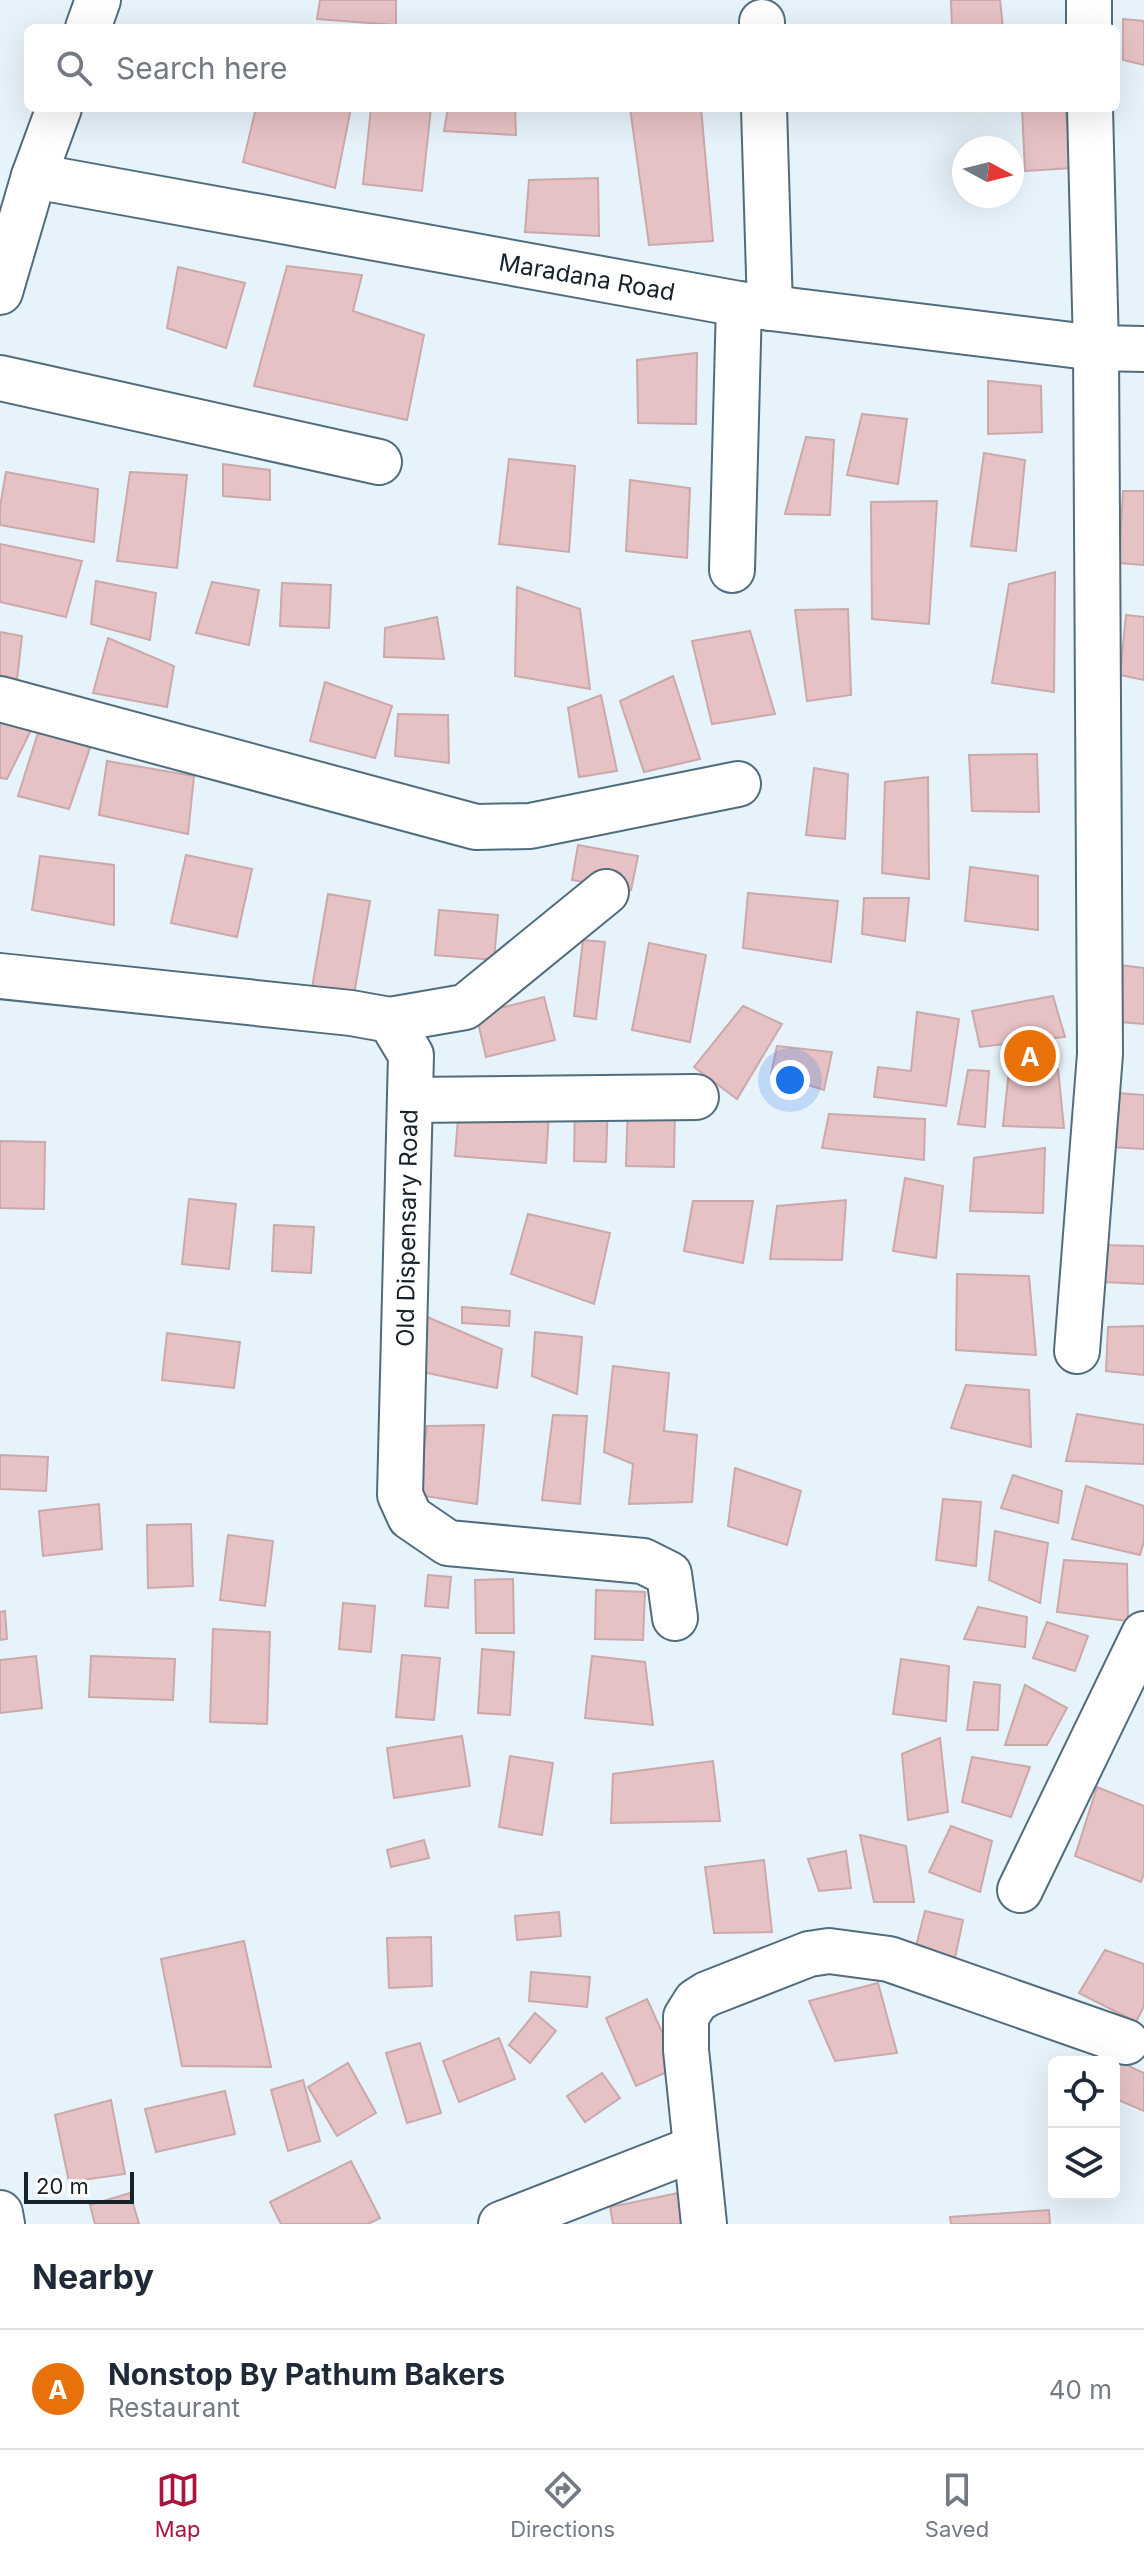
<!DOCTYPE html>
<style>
:root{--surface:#fff;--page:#f2f2f3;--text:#1f2937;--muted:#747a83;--line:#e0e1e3;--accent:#aa143d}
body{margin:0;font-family:Inter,sans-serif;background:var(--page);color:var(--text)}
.controls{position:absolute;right:24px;bottom:24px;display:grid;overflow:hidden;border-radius:12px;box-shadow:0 8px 32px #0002}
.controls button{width:72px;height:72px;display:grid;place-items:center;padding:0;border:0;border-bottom:2px solid var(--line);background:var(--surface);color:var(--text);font:40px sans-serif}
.compass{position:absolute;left:952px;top:136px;width:72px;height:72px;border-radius:50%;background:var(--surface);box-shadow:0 8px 32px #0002;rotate:97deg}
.scale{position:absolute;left:24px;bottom:20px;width:110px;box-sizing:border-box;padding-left:8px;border:4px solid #162229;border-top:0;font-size:22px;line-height:28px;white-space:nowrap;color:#162229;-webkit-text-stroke:6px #fefefe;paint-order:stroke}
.you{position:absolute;left:790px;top:1080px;width:28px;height:28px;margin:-20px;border:6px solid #fff;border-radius:50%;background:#1a73e8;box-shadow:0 0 0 12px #1a73e833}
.badge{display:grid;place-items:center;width:52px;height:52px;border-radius:50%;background:var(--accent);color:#fff;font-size:26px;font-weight:700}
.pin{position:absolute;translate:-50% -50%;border:4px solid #fff;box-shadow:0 2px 8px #0006}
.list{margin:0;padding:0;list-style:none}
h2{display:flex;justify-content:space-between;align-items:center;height:104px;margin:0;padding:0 32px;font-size:34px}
h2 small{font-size:26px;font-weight:400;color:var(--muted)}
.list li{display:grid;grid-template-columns:52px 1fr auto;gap:24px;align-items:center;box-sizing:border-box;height:120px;padding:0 32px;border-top:2px solid var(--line)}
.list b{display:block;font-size:30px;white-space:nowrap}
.list p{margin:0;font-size:26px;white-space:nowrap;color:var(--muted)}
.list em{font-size:26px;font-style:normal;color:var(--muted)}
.icon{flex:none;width:44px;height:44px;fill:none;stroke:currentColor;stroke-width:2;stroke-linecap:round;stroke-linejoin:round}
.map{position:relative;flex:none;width:1144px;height:2224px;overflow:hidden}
.search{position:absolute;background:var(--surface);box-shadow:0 8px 32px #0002;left:24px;right:24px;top:24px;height:88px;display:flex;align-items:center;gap:20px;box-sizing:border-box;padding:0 28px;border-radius:12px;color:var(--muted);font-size:30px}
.sheet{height:224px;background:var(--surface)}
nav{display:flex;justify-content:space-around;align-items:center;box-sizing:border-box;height:112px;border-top:2px solid var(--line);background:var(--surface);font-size:22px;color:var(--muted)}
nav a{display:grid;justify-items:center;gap:4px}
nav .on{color:var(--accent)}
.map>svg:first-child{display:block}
.building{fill:#e7c2c4;stroke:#cba8aa;stroke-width:2}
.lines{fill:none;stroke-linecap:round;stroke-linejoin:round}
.minor-casing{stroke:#516d7d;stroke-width:48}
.primary-casing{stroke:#516d7d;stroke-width:48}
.minor{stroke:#fff;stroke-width:44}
.primary{stroke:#fff;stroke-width:44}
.labels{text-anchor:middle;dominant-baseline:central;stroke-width:6;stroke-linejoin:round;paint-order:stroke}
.street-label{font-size:24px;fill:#162229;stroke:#fefefe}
</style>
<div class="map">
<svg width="1144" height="2224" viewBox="0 0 1144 2224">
<rect width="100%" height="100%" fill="#e7f3fb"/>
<g class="building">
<polygon points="320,0 396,0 396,25 317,19"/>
<polygon points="951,0 1000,0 1003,28 952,28"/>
<polygon points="1123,19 1144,21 1144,65 1123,60"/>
<polygon points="256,108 351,108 335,188 243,162"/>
<polygon points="371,108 431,108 422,191 363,184"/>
<polygon points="448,108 515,108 516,135 444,131"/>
<polygon points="630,108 701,108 713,241 649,245"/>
<polygon points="1022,108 1065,108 1073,168 1025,171"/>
<polygon points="598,178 599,236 525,232 529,180"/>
<polygon points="287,266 362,275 353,311 424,335 407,420 254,386"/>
<polygon points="178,267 245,283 226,348 167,328"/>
<polygon points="697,353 696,424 638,423 637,360"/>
<polygon points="988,381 1041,386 1042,432 988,434"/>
<polygon points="862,414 907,419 898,484 847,475"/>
<polygon points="806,437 834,440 830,515 785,514"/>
<polygon points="984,453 1025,460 1016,551 971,546"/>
<polygon points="509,459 575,466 569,552 499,544"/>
<polygon points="223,464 270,470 270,500 223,496"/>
<polygon points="6,472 98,489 94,542 0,525 0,507"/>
<polygon points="130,472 187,475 177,568 117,561"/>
<polygon points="630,480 690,488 687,558 626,551"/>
<polygon points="1123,491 1144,491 1144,565 1119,563"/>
<polygon points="937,501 929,624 872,619 871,502"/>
<polygon points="0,544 82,561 66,617 0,602"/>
<polygon points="1055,572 1054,692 992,683 1009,584"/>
<polygon points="96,581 156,593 150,640 91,624"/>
<polygon points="212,582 259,590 249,645 196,633"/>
<polygon points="282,583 331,585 329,628 280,626"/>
<polygon points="517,587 580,609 590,689 515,676"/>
<polygon points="848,609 851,695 807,701 795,610"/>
<polygon points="1126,615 1144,617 1144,680 1120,675"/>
<polygon points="437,617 444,659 384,657 385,628"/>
<polygon points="750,631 775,714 712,724 692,641"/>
<polygon points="0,632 22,636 17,680 0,678"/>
<polygon points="108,638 174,666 167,707 93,693"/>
<polygon points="673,676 700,759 644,772 620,701"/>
<polygon points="325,682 392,706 375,758 310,741"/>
<polygon points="601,695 617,771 579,777 568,708"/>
<polygon points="398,714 448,715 449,763 395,756"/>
<polygon points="0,717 32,728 7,779 0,778"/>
<polygon points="38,733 92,742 69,809 18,796"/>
<polygon points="1037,754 1039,812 972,811 969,755"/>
<polygon points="107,761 194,776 188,834 99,815"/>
<polygon points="814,768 848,774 845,839 806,835"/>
<polygon points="928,777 929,879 882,873 885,782"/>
<polygon points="578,845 638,856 631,890 572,880"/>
<polygon points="186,855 252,869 237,937 171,923"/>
<polygon points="40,856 114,865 114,925 32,910"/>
<polygon points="970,867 1038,876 1038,930 965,921"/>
<polygon points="748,893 838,901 831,962 743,948"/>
<polygon points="328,894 370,901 354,995 312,988"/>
<polygon points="864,898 909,898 905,941 862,934"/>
<polygon points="439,910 498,915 494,960 435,955"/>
<polygon points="583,940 605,942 596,1019 574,1016"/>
<polygon points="649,943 706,955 690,1042 632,1030"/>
<polygon points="1119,965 1144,968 1144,1024 1120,1022"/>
<polygon points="1053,996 1065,1037 980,1047 972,1011"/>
<polygon points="544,997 555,1040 486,1057 476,1014"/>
<polygon points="743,1006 782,1024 737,1099 694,1067"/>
<polygon points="917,1012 959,1019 946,1106 874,1097 878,1067 911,1071"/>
<polygon points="777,1046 832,1052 824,1090 771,1074"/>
<polygon points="1058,1069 1064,1128 1003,1126 1009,1070"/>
<polygon points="968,1070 989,1071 985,1127 958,1124"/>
<polygon points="1117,1093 1144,1095 1144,1149 1113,1147"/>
<polygon points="575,1098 608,1099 606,1162 574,1161"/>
<polygon points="628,1103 675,1104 674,1167 626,1166"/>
<polygon points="459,1106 549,1113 546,1163 455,1156"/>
<polygon points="829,1114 925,1119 924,1160 822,1148"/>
<polygon points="0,1141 45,1142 44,1209 0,1208"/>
<polygon points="1045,1148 1043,1213 970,1211 974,1158"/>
<polygon points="905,1178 943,1186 936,1258 893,1251"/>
<polygon points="189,1199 236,1204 229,1269 182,1264"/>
<polygon points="846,1200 842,1260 770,1259 777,1206"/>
<polygon points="693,1201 753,1201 743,1263 684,1251"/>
<polygon points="528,1214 610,1233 594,1304 511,1274"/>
<polygon points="274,1225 314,1227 311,1273 272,1271"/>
<polygon points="1102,1245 1144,1246 1144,1284 1103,1282"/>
<polygon points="957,1274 1029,1276 1036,1355 956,1350"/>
<polygon points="462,1307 510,1311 509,1326 462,1323"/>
<polygon points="425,1316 502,1349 497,1388 418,1371"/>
<polygon points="1144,1326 1144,1375 1106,1371 1108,1327"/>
<polygon points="535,1332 582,1337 577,1394 532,1376"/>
<polygon points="167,1333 240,1342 234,1388 162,1380"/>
<polygon points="613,1366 669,1373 664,1431 697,1435 692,1502 629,1504 633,1464 604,1452"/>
<polygon points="966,1385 1029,1390 1031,1447 951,1428"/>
<polygon points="1077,1414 1144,1425 1144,1464 1066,1461"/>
<polygon points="553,1415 587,1416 580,1504 542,1500"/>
<polygon points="484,1425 477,1504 418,1495 427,1426"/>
<polygon points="0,1455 48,1457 46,1491 0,1489"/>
<polygon points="735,1468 801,1491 787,1545 728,1526"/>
<polygon points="1013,1475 1062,1491 1058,1523 1001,1508"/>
<polygon points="1086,1486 1144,1506 1144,1541 1140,1555 1072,1539"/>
<polygon points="943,1499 981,1502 976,1566 936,1560"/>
<polygon points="99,1504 102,1549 43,1556 39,1511"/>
<polygon points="191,1524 193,1586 148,1588 147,1525"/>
<polygon points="995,1531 1048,1543 1040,1603 989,1580"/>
<polygon points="228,1535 273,1541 265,1606 220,1600"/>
<polygon points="1064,1560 1127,1564 1128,1621 1057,1612"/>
<polygon points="428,1575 451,1577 448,1608 425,1606"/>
<polygon points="513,1579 514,1633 476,1633 475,1580"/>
<polygon points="596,1590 645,1592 643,1640 595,1639"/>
<polygon points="343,1603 375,1606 371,1652 339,1649"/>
<polygon points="978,1607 1027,1617 1025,1647 964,1639"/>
<polygon points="5,1611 7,1639 0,1640 0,1612"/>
<polygon points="1047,1622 1088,1636 1075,1671 1033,1658"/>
<polygon points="213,1629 270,1632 267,1724 210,1722"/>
<polygon points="482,1649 514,1652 510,1715 478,1713"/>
<polygon points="402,1655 440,1658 434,1720 396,1717"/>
<polygon points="36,1656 42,1708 0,1713 0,1660"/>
<polygon points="91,1656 175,1659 173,1700 89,1697"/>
<polygon points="592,1656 645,1662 653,1725 585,1718"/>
<polygon points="901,1659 949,1666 946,1721 893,1714"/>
<polygon points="974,1682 1000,1685 998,1730 967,1730"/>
<polygon points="1025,1685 1067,1708 1047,1745 1005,1745"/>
<polygon points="462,1736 470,1786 394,1798 387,1748"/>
<polygon points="940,1738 948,1812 908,1820 902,1754"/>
<polygon points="510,1756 553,1763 542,1835 499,1827"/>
<polygon points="972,1757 1030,1767 1011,1817 962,1802"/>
<polygon points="713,1761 720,1821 611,1823 613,1774"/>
<polygon points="1097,1787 1144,1806 1144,1873 1141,1882 1075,1856"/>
<polygon points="951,1826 992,1841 980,1892 929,1872"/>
<polygon points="860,1835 906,1846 914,1902 874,1902"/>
<polygon points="424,1840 429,1858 391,1867 387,1850"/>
<polygon points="846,1851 851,1888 819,1891 808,1859"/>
<polygon points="764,1860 772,1932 714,1933 705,1867"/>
<polygon points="925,1911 963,1920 954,1963 913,1958"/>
<polygon points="559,1912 561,1936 517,1940 515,1916"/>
<polygon points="431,1937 432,1986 389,1988 387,1938"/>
<polygon points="244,1941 271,2067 182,2066 161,1959"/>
<polygon points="1105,1950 1144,1964 1144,2006 1136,2022 1079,1993"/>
<polygon points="531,1972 590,1977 587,2007 529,2001"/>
<polygon points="878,1983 897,2053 835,2061 809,2001"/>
<polygon points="647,1999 678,2067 636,2086 606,2018"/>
<polygon points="535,2013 556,2031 530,2063 509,2045"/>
<polygon points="499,2038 515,2079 459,2102 443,2061"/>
<polygon points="420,2043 441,2113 407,2123 386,2053"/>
<polygon points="1103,2054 1144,2073 1144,2111 1114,2098 1114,2062 1099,2062"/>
<polygon points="348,2063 376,2113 337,2136 308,2087"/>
<polygon points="602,2073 620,2098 585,2122 567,2096"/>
<polygon points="303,2080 320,2141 288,2151 271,2090"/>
<polygon points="225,2091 235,2134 156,2152 145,2109"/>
<polygon points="111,2100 125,2174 69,2182 55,2115"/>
<polygon points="351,2161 380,2218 368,2224 281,2224 270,2202"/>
<polygon points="688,2191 694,2224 613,2224 610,2207"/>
<polygon points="130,2193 139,2224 95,2224 90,2205"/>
<polygon points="1049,2210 1050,2224 951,2224 950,2217"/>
</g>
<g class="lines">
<g class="minor-casing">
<g id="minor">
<polyline points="1089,0 1089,28"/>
<polyline points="762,22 762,28"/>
<polyline points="764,108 770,308"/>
<polyline points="34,176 739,304 1096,348 1144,349"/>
<polyline points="0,378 379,462"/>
<polyline points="732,570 739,304"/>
<polyline points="0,699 476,827 530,826 738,784"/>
<polyline points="0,976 351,1013 390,1020 411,1055 400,1495 410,1517 448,1543 643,1561 669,1574 675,1618"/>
<polyline points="390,1020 465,1007 606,892"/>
<polyline points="410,1100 696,1097"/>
<polyline points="1077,1351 1100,1054 1096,348 1090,108"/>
<polyline points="1020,1890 1144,1634"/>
<polyline points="501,2224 696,2148"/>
<polyline points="704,2224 686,2050 686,2017 696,2001 707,1994 809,1954 829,1951 889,1959 1126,2042"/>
</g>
</g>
<g class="primary-casing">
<g id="primary">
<polyline points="88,28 98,0"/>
<polyline points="0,292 34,176 59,108"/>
<polyline points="0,2213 2,2224"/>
</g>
</g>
<use href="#minor" class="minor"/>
<use href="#primary" class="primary"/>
</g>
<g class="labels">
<g class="street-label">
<text transform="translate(587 277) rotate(10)">Maradana Road</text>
<text transform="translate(407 1228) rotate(-89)">Old Dispensary Road</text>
</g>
</g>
</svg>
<div class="controls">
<button><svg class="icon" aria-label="locate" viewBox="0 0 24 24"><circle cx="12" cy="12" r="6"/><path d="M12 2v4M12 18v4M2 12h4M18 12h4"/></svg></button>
<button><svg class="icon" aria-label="layers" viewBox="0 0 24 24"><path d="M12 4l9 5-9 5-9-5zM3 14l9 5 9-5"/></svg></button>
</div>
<svg class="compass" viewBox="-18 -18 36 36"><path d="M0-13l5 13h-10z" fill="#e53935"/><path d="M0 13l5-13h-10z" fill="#747a83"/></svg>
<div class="scale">20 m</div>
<div class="you"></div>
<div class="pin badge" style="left:1030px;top:1056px;background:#e8710a">A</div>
<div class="search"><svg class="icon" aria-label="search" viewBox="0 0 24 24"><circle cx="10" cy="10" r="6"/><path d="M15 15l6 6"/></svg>Search here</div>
</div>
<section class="sheet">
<h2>Nearby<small></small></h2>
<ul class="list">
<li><span class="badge" style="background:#e8710a">A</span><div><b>Nonstop By Pathum Bakers</b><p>Restaurant</p></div><em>40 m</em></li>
</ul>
</section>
<nav>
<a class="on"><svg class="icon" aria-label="map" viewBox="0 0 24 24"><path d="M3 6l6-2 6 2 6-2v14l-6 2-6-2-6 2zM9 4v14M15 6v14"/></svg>Map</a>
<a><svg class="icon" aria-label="directions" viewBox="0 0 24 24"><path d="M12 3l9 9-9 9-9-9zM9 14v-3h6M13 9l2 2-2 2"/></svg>Directions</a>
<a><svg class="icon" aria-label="saved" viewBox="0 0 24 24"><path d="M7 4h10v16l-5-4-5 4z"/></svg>Saved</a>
</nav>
